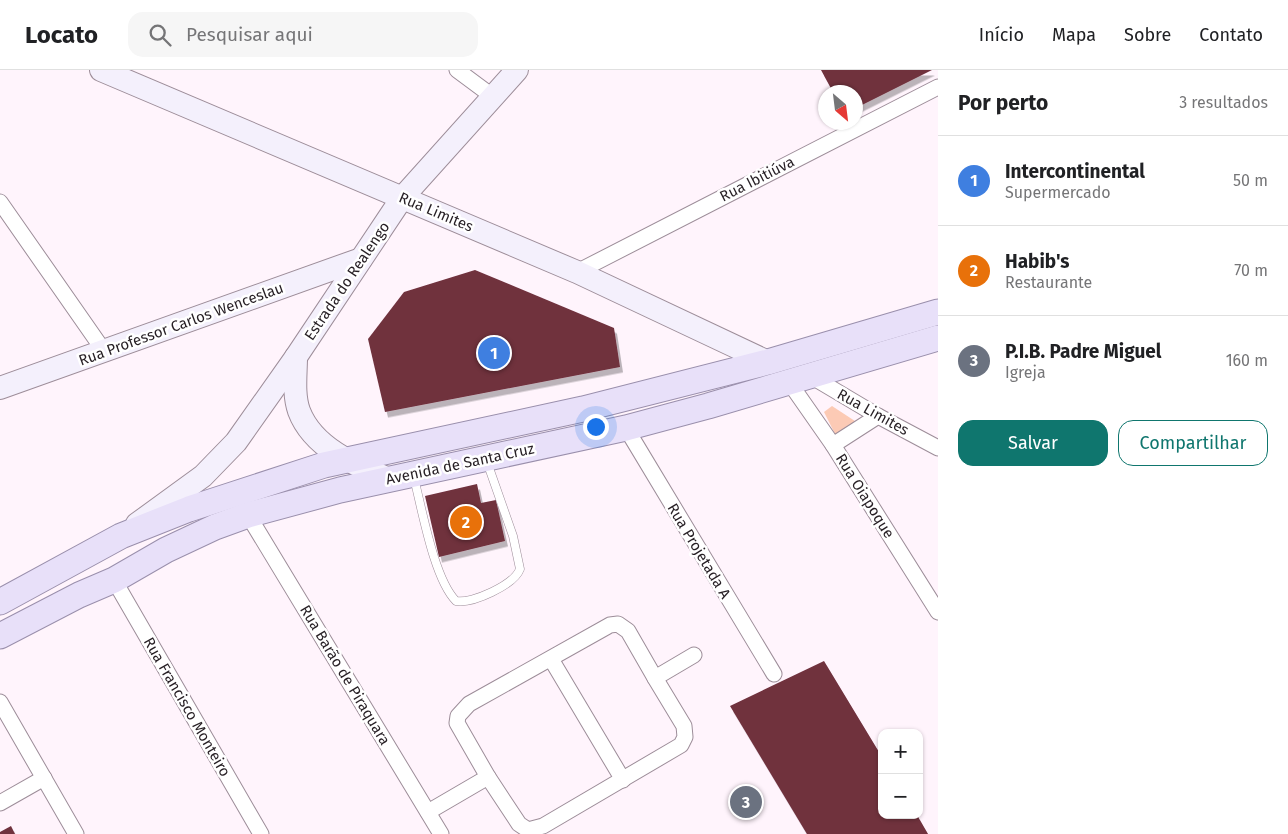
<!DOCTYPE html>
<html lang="pt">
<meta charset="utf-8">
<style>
:root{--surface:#fff;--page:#f6f6f6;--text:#202124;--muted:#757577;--line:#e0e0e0;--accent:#0f766e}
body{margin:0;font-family:"Fira Sans",sans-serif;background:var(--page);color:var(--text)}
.controls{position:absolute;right:15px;bottom:15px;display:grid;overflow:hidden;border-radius:10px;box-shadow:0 1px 4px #0004}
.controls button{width:45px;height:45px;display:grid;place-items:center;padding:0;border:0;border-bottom:1px solid var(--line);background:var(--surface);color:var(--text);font:25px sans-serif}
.compass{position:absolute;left:818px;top:15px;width:45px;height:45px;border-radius:50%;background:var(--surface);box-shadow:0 1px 4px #0004;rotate:152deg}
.you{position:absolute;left:595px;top:356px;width:18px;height:18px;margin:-12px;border:4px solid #fff;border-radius:50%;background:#1a73e8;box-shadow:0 0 0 8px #1a73e833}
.badge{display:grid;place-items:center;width:32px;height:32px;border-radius:50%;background:var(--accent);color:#fff;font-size:16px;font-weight:700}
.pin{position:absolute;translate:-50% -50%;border:2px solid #fff;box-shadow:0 1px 5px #0006}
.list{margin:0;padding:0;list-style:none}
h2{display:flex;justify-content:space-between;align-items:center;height:65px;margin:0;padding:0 20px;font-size:21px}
h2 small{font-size:16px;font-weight:400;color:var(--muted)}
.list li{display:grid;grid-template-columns:32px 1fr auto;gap:15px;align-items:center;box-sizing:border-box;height:90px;padding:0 20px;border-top:1px solid var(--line)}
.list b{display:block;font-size:19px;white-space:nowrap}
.list p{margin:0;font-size:16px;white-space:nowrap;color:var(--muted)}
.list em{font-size:16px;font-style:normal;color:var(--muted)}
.actions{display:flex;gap:10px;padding:15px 20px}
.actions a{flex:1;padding:11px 0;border:1px solid var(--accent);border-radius:15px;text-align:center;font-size:18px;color:var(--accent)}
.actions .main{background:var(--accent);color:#fff}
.icon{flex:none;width:28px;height:28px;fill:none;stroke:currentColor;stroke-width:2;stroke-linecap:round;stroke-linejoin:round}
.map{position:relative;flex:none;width:938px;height:764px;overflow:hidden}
header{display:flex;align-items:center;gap:30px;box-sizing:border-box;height:70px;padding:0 25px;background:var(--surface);border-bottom:1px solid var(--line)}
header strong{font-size:24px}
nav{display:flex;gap:28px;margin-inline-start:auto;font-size:18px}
.search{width:350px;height:45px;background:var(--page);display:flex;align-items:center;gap:12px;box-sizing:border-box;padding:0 18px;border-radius:15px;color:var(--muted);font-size:19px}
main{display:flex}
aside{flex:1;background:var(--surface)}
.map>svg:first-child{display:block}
.green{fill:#fccab5}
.building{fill:#6f303d;filter:url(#shadow)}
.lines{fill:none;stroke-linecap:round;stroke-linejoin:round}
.lane-casing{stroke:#9d8d99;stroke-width:9}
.street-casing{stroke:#9d8d99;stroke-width:17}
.secondary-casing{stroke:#9d8d99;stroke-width:24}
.primary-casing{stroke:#9a8fac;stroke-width:27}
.lane{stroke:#fff;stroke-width:8}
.street{stroke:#fff;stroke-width:15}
.secondary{stroke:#f4f0fc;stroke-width:22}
.primary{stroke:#e8e0f9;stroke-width:25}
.labels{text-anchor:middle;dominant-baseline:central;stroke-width:5;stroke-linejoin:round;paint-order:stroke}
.street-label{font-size:15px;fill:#261f24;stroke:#fff}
</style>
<header>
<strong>Locato</strong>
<div class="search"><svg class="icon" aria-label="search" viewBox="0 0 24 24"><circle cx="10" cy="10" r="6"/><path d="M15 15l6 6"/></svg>Pesquisar aqui</div>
<nav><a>Início</a><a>Mapa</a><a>Sobre</a><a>Contato</a></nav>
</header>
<main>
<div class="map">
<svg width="938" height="764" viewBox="0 0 938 764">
<defs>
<filter id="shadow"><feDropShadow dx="3" dy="5.5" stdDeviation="0" flood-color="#0004"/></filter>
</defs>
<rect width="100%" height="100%" fill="#fff4fc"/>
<polygon class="green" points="832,336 858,353 837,368 824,342"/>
<g class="building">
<polygon points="821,0 932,0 856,38 856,22 833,22"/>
<polygon points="475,200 614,258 620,297 385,342 368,269 404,222"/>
<polygon points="477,414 481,433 496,430 505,471 439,487 425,426"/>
<polygon points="824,591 882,687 882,745 917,745 928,764 807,764 730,636"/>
<polygon points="11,756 15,764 0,764 0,762"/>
</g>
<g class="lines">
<g class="lane-casing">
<path id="lane" d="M414,408C422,439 434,509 456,531C472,534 514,515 520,499L513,466L487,392"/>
</g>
<g class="street-casing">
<g id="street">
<polyline points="457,0 492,26"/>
<polyline points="0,132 104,281"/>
<polyline points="577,202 938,17"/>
<polyline points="809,305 878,346 938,378"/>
<polyline points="789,312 833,375 938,542"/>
<polyline points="626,358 774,604"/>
<polyline points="833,375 878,346"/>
<polyline points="248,445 441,764"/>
<polyline points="114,510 261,764"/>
<polyline points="551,589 623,710"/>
<polyline points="0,632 76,764"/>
<polyline points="488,707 519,754 528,760 543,756 681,675 685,667 684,656 655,608"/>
<polyline points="0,733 44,708"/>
<polyline points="428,742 488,707 457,653 458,646 469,634 610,555 618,554 628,561 655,608 694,585"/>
</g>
</g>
<g class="secondary-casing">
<g id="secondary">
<polyline points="101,0 577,202 768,292"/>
<path d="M296,287C296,304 293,324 299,341C313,378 355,395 389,409"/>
<polyline points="0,318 361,189"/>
<polyline points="137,454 203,406 236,372 296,287 402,128 517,0"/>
</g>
</g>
<g class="primary-casing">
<g id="primary">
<polyline points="0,532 121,466 189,439 324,395 583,339 768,292 938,242"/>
<polyline points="0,566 79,525 114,510 166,480 215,457 248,445 340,420 626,358 708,336 938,268"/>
</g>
</g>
<use href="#lane" class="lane"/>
<use href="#street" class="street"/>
<use href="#secondary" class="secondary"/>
<use href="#primary" class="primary"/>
</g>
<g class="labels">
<g class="street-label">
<text transform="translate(757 109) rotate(-27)">Rua Ibitiúva</text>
<text transform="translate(436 142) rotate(23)">Rua Limites</text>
<text transform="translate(347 211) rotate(-56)">Estrada do Realengo</text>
<text transform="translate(181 254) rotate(-20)">Rua Professor Carlos Wenceslau</text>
<text transform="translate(873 342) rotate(29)">Rua Limites</text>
<text transform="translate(460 394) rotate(-12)">Avenida de Santa Cruz</text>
<text transform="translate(865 426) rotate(58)">Rua Oiapoque</text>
<text transform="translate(699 481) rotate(59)">Rua Projetada A</text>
<text transform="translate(345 605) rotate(59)">Rua Barão de Piraquara</text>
<text transform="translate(187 637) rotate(60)">Rua Francisco Monteiro</text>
</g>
</g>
</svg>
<div class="controls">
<button>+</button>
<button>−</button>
</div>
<svg class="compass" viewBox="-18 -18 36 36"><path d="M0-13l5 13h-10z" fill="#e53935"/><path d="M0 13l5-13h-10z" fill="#757577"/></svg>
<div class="you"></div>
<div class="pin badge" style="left:494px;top:283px;background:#3f7fe0">1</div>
<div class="pin badge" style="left:466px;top:452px;background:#e8710a">2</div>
<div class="pin badge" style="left:746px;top:732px;background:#6b7280">3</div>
</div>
<aside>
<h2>Por perto<small>3 resultados</small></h2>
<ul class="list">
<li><span class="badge" style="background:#3f7fe0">1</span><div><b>Intercontinental</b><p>Supermercado</p></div><em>50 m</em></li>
<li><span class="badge" style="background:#e8710a">2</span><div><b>Habib's</b><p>Restaurante</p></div><em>70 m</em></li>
<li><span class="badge" style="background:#6b7280">3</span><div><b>P.I.B. Padre Miguel</b><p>Igreja</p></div><em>160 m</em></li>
</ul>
<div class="actions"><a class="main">Salvar</a><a>Compartilhar</a></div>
</aside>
</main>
